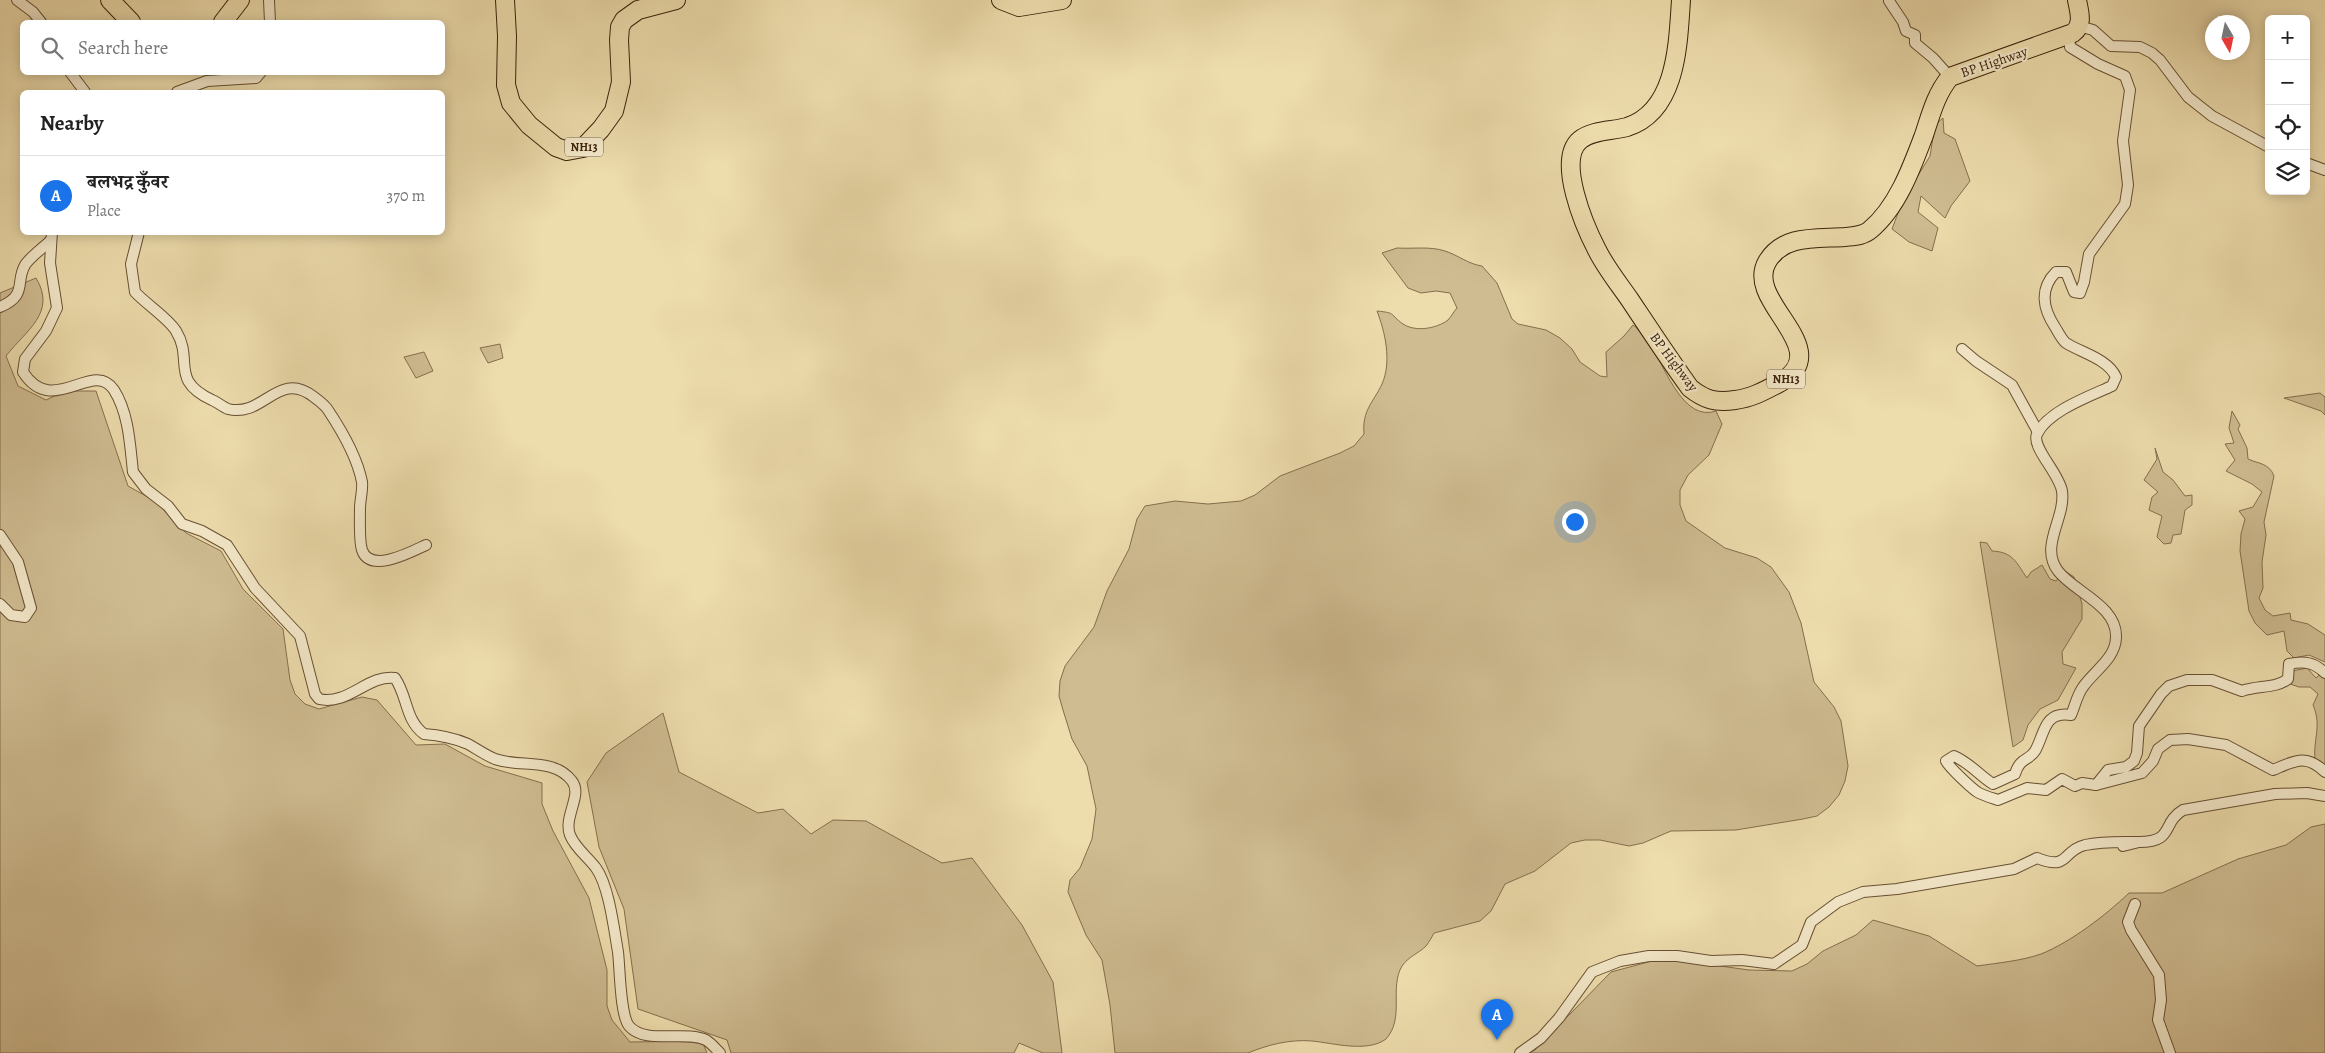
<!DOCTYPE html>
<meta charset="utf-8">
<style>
:root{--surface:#fff;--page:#f6f6f6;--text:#222;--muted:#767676;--line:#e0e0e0;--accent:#1a73e8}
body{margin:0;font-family:Alegreya,"Noto Serif Devanagari",serif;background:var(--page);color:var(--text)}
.controls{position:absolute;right:15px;top:15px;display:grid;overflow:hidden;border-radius:8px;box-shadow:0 2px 12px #0003}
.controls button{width:45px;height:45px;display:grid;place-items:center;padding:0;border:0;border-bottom:1px solid var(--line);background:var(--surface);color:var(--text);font:25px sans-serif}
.compass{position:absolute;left:2205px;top:15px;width:45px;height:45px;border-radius:50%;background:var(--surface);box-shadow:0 2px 12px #0003;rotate:171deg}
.you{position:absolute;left:1574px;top:521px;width:18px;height:18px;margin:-12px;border:4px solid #fff;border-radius:50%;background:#1a73e8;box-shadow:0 0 0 8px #1a73e833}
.badge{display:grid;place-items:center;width:32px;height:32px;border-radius:50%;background:var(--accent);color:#fff;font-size:16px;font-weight:700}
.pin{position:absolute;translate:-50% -41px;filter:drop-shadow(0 1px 2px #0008)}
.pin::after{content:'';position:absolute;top:26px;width:18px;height:15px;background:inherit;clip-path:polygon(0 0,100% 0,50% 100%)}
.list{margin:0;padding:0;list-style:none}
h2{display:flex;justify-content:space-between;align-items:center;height:65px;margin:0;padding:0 20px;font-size:21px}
h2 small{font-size:16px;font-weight:400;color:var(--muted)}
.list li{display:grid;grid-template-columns:32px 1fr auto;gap:15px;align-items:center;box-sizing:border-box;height:80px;padding:0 20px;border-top:1px solid var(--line)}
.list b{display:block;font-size:19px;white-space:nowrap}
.list p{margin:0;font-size:16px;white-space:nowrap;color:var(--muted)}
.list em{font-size:16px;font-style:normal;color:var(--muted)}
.icon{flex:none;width:28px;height:28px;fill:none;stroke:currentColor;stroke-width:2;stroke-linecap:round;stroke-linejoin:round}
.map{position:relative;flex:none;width:2325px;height:1053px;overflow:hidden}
.search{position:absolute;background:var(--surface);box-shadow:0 2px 12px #0003;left:20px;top:20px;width:425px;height:55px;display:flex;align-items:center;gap:12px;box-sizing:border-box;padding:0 18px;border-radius:8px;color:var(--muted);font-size:19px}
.panel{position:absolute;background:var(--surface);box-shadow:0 2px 12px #0003;left:20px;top:90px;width:425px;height:145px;border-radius:8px}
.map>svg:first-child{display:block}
.green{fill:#cfbc91;stroke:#866e4e}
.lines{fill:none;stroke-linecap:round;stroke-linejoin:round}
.minor-casing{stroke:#685033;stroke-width:12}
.trunk-casing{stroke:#3c210b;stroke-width:20}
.minor{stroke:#f3e8c9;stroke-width:10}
.trunk{stroke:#eddcac;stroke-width:18}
.labels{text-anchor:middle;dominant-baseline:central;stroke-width:4.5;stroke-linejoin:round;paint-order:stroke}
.shield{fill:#f3e8c9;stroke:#735d44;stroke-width:1}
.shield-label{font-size:12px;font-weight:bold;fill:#3c210b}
.street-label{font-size:14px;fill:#3c210b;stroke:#f3e8c9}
</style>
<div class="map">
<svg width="2325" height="1053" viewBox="0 0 2325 1053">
<rect width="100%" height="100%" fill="#eddcac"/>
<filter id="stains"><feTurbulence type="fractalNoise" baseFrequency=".004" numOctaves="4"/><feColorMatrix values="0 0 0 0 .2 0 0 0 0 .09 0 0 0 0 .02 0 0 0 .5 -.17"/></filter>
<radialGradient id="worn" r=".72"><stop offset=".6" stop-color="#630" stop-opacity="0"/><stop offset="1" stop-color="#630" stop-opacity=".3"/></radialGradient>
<g class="green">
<polygon points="1943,118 1944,133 1955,139 1970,181 1951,206 1945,218 1921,196 1918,212 1938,228 1932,251 1909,242 1892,229 1903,200 1930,156 1935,125"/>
<path d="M1397,248C1413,249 1430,246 1445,251C1458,255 1468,264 1482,266L1497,283L1512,319L1518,324L1546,330L1560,338L1572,349L1580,362L1600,376L1607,377L1606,352L1624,336L1633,325C1641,331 1648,340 1653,349C1666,370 1684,422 1716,411L1722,424L1709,455L1688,475L1680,490V505L1686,521L1725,548L1757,558L1771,567L1789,592L1801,623L1814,682L1834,707L1841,721L1848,766L1845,781L1839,795L1829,807L1817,816L1803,819L1736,830L1671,831L1643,843L1629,846L1600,840H1585L1571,843L1535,871L1505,884L1491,911L1480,921L1434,933C1432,937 1429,942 1426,946C1419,953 1408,957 1402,966C1389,988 1405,1018 1386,1039C1367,1053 1333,1043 1312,1041C1290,1039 1267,1045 1248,1053H1115L1110,1005L1102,960L1086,935L1068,892L1070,880L1080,868L1092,839L1096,809L1087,766L1072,739L1063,710L1059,696L1060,681L1065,666L1094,627L1107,591L1129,549L1137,519L1145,506L1175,501L1208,504L1241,501L1255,495L1280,476L1340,453L1354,446L1364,434C1362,410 1373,403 1382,384C1392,361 1385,332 1377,311C1397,313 1389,314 1403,324C1415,332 1436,329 1448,320C1451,317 1454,311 1457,308L1450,293L1436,291L1421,293L1408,288L1382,253Z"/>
<path d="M36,278C57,313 26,330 6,356L18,386L46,400L65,391H96L128,486L155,501L186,533L221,551L243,589L283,629L290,680L295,694L305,704L319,709L362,697L377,700L416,745L445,744L485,766L542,783V804L553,831L589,898L607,970V1006L612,1020L630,1042L702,1041L707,1053H0V293Z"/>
<polygon points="500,344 503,358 488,363 480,348"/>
<polygon points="424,352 433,371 416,378 404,357"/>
<polygon points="2320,393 2325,397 2325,415 2321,411 2284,398"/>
<path d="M2232,411L2240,425L2238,429L2247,448L2248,459C2259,464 2269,463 2274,476L2264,522L2266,535L2262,562L2263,588L2259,598L2265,610L2273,616L2290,613L2291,620L2308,624L2325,635V662L2309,655L2294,658L2287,651L2284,631L2267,635L2255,623L2249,611L2240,551L2241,534L2245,519L2239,511L2253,507L2262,492L2252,484L2226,471L2235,460L2225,444L2234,443L2229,428Z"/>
<polygon points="2155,448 2163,472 2173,480 2185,496 2192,495 2192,505 2185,510 2181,534 2173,535 2171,543 2164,544 2157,537 2162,516 2149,510 2152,497 2158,492 2144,480 2157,459"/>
<path d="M1980,542L1987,543L1992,551C2013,552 2016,562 2027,578L2031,572L2042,565L2050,579L2056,581L2065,571L2074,577L2082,604V619L2062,652L2063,664L2076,668L2058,700L2040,709L2028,725L2023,740L2013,747Z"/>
<path d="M2307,668L2316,678L2325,669V768L2316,766C2311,741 2323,728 2313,705L2318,694L2310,687H2299L2287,683V672Z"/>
<polygon points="663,713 679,772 758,813 783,809 811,834 833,820 866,821 942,863 972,858 1022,925 1053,982 1062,1053 1043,1053 1019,1043 1014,1053 731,1053 727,1040 638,1009 624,909 599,847 587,782 606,753"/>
<path d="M2325,824V1053H1529L1535,1050L1611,972L1663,958L1749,970L1792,971L1807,964L1823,951L1856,935L1873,920L1929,936L1977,966C1997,963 2021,961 2041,954C2071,942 2106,915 2129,893H2162L2238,859L2286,845L2311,827Z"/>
</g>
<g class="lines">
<g class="minor-casing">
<g id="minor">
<polyline points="17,0 33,12 41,22"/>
<polyline points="269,0 270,22"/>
<polyline points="1889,1 1903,22 1906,31 1915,35 1915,43 1933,58 1950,77"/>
<polyline points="2079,26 2093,30 2111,46 2140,47 2152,53 2160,60 2188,97 2212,116 2269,147"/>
<path d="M2069,35L2070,47L2098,64L2125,76L2130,90L2123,141L2128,185L2125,204L2089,254L2084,282L2080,293L2074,292L2066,272H2056C2039,289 2043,309 2055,327C2058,332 2062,340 2066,343C2082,353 2108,359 2116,377L2112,386C2090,396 2048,411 2037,434C2031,447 2059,473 2062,491C2066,518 2039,546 2058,571C2074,592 2118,606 2116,638C2115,659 2094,671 2083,687C2077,695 2075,706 2071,715C2043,711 2045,734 2035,751C2029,761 2020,757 2015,774L1993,784C1979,775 1970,763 1954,756L1946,761C1949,767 1973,790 1979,793C1985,796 1992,798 1998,800L2027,788L2046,790L2062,779L2075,786L2082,783L2096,785"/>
<polyline points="70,72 85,92"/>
<polyline points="177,92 207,81 256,78 261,72"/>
<polyline points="2306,163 2325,170"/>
<path d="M52,232L50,263L57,308L46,331L25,359L23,372C53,419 93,358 114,390C129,414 130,445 133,472L146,489L168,506L182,524L202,531L227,545L255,588L300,636L315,694L319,699C348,706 368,674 395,678C408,697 405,720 424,734C439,735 454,738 468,744C477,749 485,755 495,759C520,768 554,757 572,781C583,795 563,817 570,835C575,848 588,857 596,868C609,886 614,929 618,952C620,968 620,1015 629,1026C645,1045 685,1030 706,1040C711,1043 716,1049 720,1053"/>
<path d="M139,232L131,264L135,292C146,304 169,319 176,331C194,360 169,380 212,400C217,402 223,407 228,409C264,418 278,369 314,397C319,401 325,405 328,410C342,431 357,456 362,482C363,490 360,500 360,508C360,519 359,541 362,550C370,574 411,552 426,545"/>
<path d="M0,307C28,295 15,282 25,265C29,258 44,247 51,240"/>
<polyline points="1962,349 1976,361 2012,385 2038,432"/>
<polyline points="0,535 18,562 31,608 25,617 11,615 0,604"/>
<path d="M2325,673C2314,662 2304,661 2289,664L2288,679C2275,689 2257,685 2242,691L2212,680H2187L2169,686L2161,694L2139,726L2137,753L2134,761L2126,767L2108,770L2096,785L2142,773L2153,761L2158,749L2170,740L2188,739L2226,745L2273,770C2294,761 2306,753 2325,772"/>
<path d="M2139,842C2175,842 2161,823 2183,810L2275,794L2307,793L2325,796"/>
<polyline points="2135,904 2128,922 2131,930 2159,975 2161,1000 2158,1020 2170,1053"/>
<path d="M1520,1053L1541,1038L1559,1018L1592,972L1620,961L1649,956H1677L1711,961L1742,960L1774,964L1802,945L1811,922L1838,902L1863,892L1897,889L2014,869L2037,858C2070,871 2061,851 2085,845C2103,841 2121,842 2139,842L2123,846"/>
</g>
</g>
<g class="trunk-casing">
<g id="trunk">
<polyline points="110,0 131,22"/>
<polyline points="505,0 507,36 506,85 511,103 529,125 556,147 567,151 583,148 601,129 614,111 621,82 619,40 620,27 624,20 638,10 676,0"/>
<polyline points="1001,0 1019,7 1062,0"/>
<path d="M1681,0C1678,44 1677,111 1627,127C1613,131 1592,130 1580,140C1556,160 1585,227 1597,250C1606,268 1619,284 1630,300C1650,330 1669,359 1690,388C1705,400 1716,403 1735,400C1752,398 1766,390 1781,382C1837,348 1744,302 1767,262C1783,234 1817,239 1845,237C1854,236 1863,236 1870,230C1897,208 1912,167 1924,135C1931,114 1936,94 1950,77L2073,33C2084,25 2079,11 2077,0"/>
<polyline points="223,22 240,0"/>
</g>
</g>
<use href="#minor" class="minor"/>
<use href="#trunk" class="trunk"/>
</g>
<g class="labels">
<g class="shield">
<rect x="565" y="137.5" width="38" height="19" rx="4"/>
<rect x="1767" y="369.5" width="38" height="19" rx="4"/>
</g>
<g class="shield-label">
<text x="584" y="147">NH13</text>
<text x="1786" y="379">NH13</text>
</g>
<g class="street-label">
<text transform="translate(1994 62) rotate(-19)">BP Highway</text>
<text transform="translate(1674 362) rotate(53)">BP Highway</text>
</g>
</g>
<rect width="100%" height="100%" filter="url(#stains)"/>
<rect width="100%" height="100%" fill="url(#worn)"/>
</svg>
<div class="controls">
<button>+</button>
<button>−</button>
<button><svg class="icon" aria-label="locate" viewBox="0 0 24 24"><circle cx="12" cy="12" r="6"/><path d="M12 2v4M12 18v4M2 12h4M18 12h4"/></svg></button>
<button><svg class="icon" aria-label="layers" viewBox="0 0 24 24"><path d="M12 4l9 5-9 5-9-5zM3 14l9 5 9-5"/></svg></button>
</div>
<svg class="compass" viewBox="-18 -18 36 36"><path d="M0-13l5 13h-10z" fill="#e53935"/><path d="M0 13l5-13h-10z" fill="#767676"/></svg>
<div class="you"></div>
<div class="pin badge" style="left:1497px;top:1040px">A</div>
<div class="search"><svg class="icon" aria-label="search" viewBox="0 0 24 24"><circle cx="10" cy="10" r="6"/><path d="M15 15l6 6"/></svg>Search here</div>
<section class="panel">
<h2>Nearby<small></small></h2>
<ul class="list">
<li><span class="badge">A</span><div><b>बलभद्र कुँवर</b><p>Place</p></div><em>370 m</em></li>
</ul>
</section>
</div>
